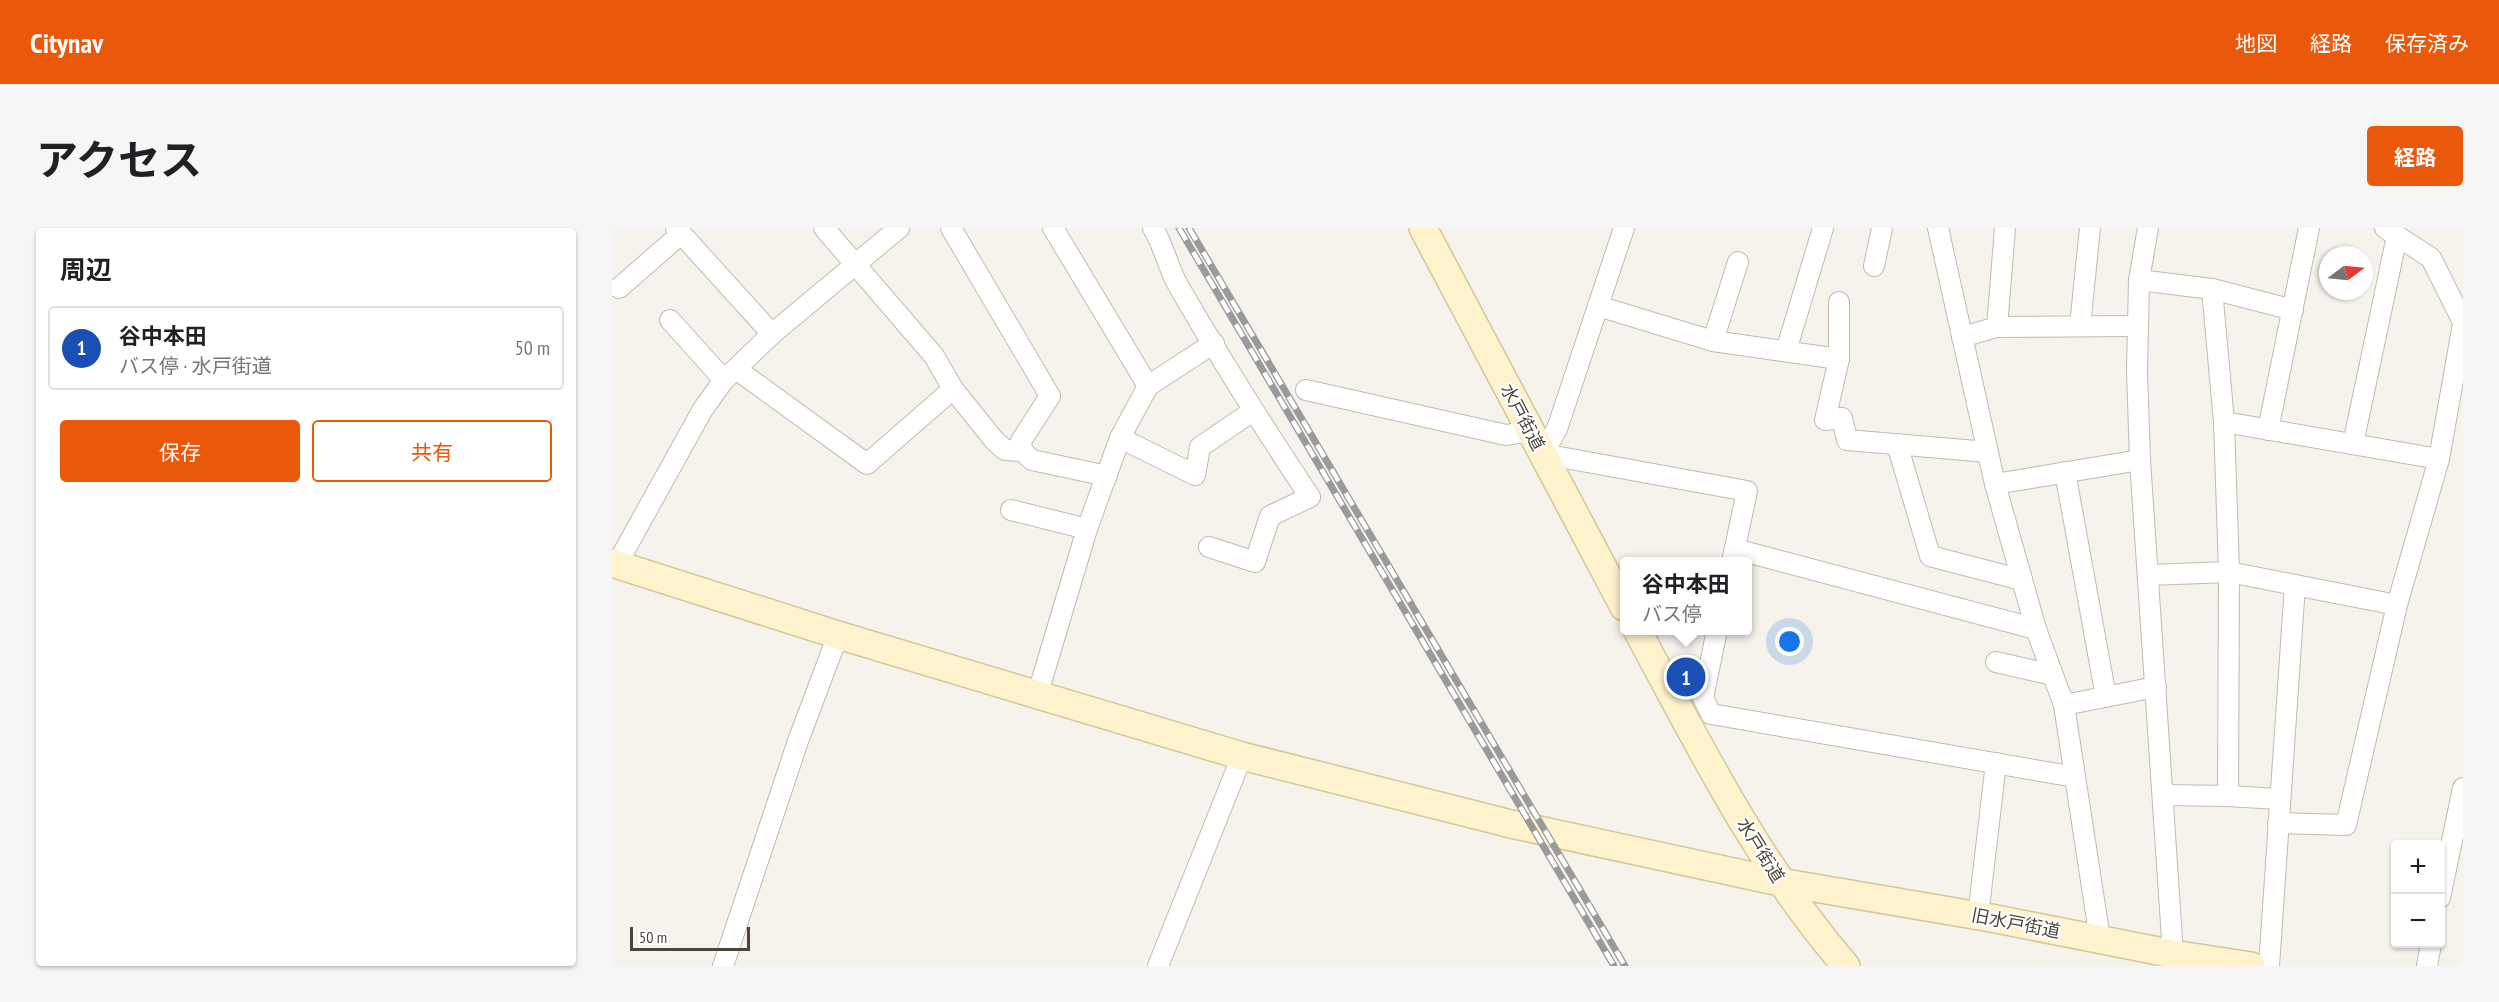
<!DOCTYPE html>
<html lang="ja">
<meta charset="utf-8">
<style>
:root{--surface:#fff;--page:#f6f6f6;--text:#202124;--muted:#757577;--line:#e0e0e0;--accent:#ea580c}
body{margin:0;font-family:"PT Sans Narrow","Noto Sans JP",sans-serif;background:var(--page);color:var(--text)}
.controls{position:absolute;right:18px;bottom:18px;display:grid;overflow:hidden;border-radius:6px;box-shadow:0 2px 4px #0004}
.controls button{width:54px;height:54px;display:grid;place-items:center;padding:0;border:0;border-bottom:2px solid var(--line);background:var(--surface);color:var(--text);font:30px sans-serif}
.compass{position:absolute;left:1707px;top:18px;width:54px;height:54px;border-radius:50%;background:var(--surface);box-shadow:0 2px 4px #0004;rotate:74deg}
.scale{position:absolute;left:18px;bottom:15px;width:120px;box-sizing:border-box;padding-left:6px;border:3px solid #4b4439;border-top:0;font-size:16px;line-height:21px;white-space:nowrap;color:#4b4439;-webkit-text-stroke:4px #fff;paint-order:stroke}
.you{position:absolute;left:1178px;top:414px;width:21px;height:21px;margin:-15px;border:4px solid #fff;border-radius:50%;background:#1a73e8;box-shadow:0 0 0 9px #1a73e833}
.badge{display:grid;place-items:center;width:39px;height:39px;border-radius:50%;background:var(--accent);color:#fff;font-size:20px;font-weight:700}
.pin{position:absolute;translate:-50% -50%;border:3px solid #fff;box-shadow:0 2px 6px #0006}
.popup{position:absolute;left:1008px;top:329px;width:132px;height:78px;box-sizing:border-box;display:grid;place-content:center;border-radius:6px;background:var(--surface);filter:drop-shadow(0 2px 4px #0005);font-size:20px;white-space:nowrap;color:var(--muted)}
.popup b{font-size:22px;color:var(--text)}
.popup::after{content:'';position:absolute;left:50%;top:100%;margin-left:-12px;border:12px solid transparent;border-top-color:var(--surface)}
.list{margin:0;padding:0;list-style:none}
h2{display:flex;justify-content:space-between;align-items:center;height:78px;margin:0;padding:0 24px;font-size:26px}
h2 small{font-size:20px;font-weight:400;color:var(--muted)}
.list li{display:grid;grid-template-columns:39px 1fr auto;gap:18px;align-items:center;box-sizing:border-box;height:84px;margin:0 12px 12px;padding:0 12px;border:2px solid var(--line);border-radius:6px}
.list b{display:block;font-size:22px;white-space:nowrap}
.list p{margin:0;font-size:20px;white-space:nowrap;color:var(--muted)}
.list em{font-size:20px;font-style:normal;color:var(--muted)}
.actions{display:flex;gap:12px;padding:18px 24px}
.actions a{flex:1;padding:14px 0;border:2px solid var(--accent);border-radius:6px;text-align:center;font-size:21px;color:var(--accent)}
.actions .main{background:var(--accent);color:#fff}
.map{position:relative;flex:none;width:1851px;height:738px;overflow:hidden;border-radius:6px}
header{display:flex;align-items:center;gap:36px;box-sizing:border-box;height:84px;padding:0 30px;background:var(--accent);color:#fff}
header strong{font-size:28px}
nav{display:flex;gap:33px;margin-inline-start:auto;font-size:21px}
.intro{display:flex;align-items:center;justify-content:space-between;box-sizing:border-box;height:144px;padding:0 36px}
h1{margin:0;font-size:42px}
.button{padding:15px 27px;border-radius:6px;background:var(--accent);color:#fff;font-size:21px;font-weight:700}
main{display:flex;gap:36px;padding:0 36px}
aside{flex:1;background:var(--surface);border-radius:6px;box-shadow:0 2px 4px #0004}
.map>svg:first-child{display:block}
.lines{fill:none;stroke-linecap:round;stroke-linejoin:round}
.street-casing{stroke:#c2bbae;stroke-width:22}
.secondary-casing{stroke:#d6c79b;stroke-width:30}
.street{stroke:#fff;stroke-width:20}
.secondary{stroke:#fff3cd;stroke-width:27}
.rail-casing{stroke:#9a9a9a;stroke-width:7}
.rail{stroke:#fff;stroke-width:4.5;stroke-dasharray:14;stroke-linecap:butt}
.labels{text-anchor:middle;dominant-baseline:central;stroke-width:4.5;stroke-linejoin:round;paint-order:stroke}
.street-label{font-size:18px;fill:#4b4439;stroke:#fff}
</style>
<header>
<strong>Citynav</strong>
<nav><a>地図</a><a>経路</a><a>保存済み</a></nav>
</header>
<div class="intro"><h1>アクセス</h1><a class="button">経路</a></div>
<main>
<aside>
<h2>周辺<small></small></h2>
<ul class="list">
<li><span class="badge" style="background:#1a4fb4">1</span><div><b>谷中本田</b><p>バス停 · 水戸街道</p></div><em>50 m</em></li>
</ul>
<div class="actions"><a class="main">保存</a><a>共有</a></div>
</aside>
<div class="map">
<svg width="1851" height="738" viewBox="0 0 1851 738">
<rect width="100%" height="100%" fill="#f6f3ec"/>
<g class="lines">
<g class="street-casing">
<g id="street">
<polyline points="64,0 160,106"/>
<polyline points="212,0 322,128 341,161 382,212 393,222 410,223"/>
<polyline points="339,0 438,168 409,213 410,223 420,232 495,248"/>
<path d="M541,0C552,18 556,40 567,59C608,130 652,200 698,269L658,288L643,334L597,319"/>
<polyline points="1012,0 945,201 931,226 1135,263 1120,334"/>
<polyline points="1326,0 1383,256 1424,401 1452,477 1488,711"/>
<polyline points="1536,0 1527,52 1525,143 1528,232 1561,726"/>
<polyline points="1773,0 1819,30 1851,94"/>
<polyline points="1262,38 1270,0"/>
<polyline points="1527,52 1600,61 1612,194 1827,231"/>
<polyline points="7,60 69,6"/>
<polyline points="1600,61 1681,82"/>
<polyline points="1227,74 1227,131 1213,192 1230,190 1235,212 1376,224"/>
<polyline points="986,78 1101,113 1227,131"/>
<polyline points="58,92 112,152"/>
<polyline points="1468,98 1478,0"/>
<polyline points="1385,99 1393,0"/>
<polyline points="1350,109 1385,99 1526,98"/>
<polyline points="1101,113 1126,34"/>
<polyline points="1174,123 1211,0"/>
<polyline points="124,141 255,236 341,161"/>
<polyline points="536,158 602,115"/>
<polyline points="694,162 894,207 918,203"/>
<polyline points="1656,202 1697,0"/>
<polyline points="508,210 583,247 588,219 641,183"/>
<polyline points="1285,216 1318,328 1410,352"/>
<polyline points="1741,216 1785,8"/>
<polyline points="1453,244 1494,469"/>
<polyline points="1383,256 1528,232"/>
<polyline points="399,282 475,301"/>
<polyline points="1123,321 1424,401"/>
<polyline points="5,336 91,181 112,152 160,106 287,0"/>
<polyline points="1537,347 1617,344 1785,377"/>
<polyline points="1105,402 1091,470 1099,486 1463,549"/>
<polyline points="1384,434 1441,447"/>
<polyline points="425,468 475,301 508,210 536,158 441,0"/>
<polyline points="1452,477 1544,459"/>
<polyline points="1551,567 1616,568 1617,344 1612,194"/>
<polyline points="1616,568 1667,571"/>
<polyline points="1666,595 1734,597 1785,377 1827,231 1851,96"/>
<polyline points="1828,670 1851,560"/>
<polyline points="1366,688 1384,535"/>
<polyline points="111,738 186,513 226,407"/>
<polyline points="546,738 630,528"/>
<polyline points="1657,738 1683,357"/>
<polyline points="1815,738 1819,716"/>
</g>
</g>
<g class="secondary-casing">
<g id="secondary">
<polyline points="811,0 1012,379"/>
<polyline points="0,335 226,407 630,528 899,596 1168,654 1379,690 1561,726 1639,738"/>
<path d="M1025,402C1088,519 1147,638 1234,738"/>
</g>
</g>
<use href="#street" class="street"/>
<use href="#secondary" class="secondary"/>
<g class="rail-casing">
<g id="rail">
<polyline points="567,0 1002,738"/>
<polyline points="577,0 1013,738"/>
</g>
</g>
<use href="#rail" class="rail"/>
</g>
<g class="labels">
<g class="street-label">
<text transform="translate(911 189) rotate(62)">水戸街道</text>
<text transform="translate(1149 622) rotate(58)">水戸街道</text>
<text transform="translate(1404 695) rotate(11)">旧水戸街道</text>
</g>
</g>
</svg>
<div class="controls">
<button>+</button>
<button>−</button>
</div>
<svg class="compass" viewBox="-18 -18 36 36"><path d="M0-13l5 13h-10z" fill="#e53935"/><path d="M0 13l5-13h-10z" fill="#757577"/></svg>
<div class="scale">50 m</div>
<div class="you"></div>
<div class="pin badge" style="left:1074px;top:449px;background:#1a4fb4">1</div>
<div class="popup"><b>谷中本田</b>バス停</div>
</div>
</main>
